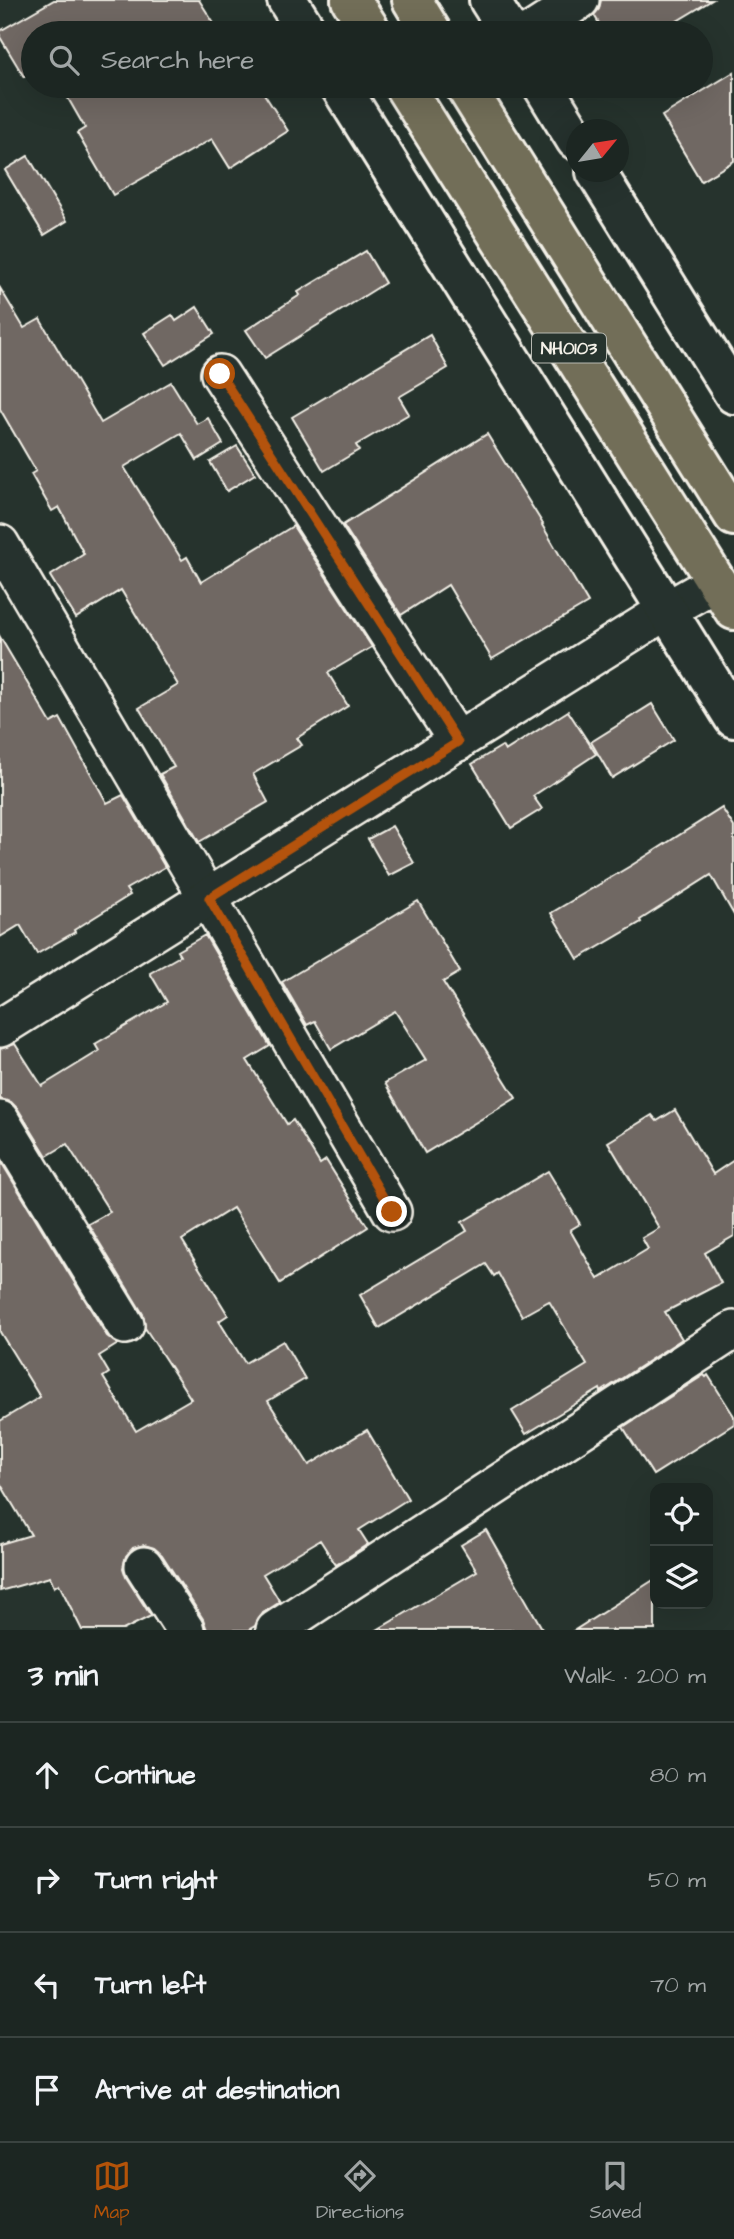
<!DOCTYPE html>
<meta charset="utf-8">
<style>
:root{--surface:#1c2622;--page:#29322f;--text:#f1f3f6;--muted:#a0a5a5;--line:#3a4340;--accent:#b45309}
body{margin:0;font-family:"Architects Daughter",sans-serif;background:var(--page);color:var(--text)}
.controls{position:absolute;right:21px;bottom:21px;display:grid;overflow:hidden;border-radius:14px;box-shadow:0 7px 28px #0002}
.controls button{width:63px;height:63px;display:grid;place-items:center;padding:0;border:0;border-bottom:2px solid var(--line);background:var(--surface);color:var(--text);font:35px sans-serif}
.compass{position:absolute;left:566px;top:119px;width:63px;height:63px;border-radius:50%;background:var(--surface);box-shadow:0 7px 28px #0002;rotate:60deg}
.stop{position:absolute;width:21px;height:21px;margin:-16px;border:5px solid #b45309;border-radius:50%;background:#fff}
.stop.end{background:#b45309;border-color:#fff;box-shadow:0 2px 7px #0008}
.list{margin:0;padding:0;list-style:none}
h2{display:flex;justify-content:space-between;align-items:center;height:91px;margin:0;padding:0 28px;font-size:30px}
h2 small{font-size:23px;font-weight:400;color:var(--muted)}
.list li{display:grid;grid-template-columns:46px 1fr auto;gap:21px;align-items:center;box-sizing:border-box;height:105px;padding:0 28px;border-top:2px solid var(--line)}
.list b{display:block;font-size:26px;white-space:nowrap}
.list em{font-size:23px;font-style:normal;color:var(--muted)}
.icon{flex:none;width:38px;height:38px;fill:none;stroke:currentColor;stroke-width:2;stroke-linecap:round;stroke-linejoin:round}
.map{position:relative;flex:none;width:734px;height:1630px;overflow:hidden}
.search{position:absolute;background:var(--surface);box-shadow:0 7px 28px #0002;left:21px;right:21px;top:21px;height:77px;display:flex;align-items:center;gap:18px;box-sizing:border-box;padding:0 24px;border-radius:38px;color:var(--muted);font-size:26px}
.sheet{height:511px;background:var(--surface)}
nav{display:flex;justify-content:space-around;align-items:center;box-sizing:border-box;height:98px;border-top:2px solid var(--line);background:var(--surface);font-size:19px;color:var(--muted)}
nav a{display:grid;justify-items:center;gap:4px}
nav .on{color:var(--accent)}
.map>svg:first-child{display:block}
.building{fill:#706763;stroke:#f4f1e8;stroke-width:2}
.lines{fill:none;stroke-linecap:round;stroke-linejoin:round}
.minor-casing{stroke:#f4f1e8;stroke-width:42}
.tertiary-casing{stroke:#f4f1e8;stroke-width:44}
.trunk-casing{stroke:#f4f1e8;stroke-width:44}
.minor{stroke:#26332d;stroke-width:37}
.tertiary{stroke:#26332d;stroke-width:38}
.trunk{stroke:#726e59;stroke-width:38}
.route{stroke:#b45309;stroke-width:9}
.labels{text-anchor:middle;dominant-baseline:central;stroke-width:5;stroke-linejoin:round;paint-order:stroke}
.shield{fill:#26332d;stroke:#b6b8b0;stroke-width:2}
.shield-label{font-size:18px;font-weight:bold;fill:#f4f1e8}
</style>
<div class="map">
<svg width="734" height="1630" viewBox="0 0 734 1630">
<rect width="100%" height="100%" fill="#26332d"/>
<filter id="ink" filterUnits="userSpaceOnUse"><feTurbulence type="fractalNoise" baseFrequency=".0143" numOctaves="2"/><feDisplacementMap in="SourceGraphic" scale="14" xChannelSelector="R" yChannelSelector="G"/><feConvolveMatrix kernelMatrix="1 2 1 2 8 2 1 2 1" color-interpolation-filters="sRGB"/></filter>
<g filter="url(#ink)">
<g class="building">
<polygon points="54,0 199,0 220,33 33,33 33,72 24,77 0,37 0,31"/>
<polygon points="601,0 712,0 657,33 605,33 594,15 599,9"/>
<polygon points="734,72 734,161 701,181 662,116"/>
<polygon points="61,86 259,86 288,131 230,168 212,139 113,195 77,133 85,128"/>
<polygon points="28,156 67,221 44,235 5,170"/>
<polygon points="366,251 385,283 265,358 246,330 300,295 298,292"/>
<polygon points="0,288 24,328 40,319 101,423 171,382 197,424 208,418 223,444 197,460 181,433 124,467 182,560 187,557 201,582 293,526 372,647 328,673 348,706 297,738 302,745 253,774 268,802 199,842 160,774 174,767 139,708 178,685 121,590 76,618 50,576 84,554 59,507 52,511 31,474 36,471 0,409"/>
<polygon points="197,307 214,334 165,365 144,333 172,315 176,321"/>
<polygon points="430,335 448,368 399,397 409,414 356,445 359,450 324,471 292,417"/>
<polygon points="487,434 543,524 542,525 588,603 492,659 448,585 401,615 343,525"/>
<polygon points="237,446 255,474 227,491 210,462"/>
<polygon points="0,637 51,723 60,718 107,803 123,795 165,867 126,889 130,895 74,930 75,932 37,954 20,925 0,937"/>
<polygon points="652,704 674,740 612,778 591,742"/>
<polygon points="568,711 596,754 533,796 542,809 511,828 472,764 502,746 505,751"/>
<polygon points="722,808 734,827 734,915 711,875 640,920 641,922 578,959 551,913 632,865"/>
<polygon points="392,826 414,863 389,876 368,839"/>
<polygon points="418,901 460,972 443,982 516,1098 425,1153 385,1083 426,1060 395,1011 331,1049 315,1021 307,1025 282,982"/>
<polygon points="205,935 270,1046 247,1060 287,1124 293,1120 320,1164 326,1160 368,1227 280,1283 233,1208 182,1240 228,1315 219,1321 245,1363 283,1341 305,1379 268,1401 309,1465 367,1430 408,1499 359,1530 368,1544 336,1565 320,1540 263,1574 280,1602 263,1613 255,1626 248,1630 207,1630 203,1619 162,1555 154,1548 144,1545 133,1548 126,1556 123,1568 126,1577 151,1616 123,1630 82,1630 59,1584 54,1587 50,1577 0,1591 0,1544 31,1535 0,1483 0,1421 40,1397 0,1332 0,1160 107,1336 118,1344 99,1356 109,1373 103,1377 136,1431 191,1399 145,1328 143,1314 88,1224 110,1212 67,1144 47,1156 18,1109 11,1102 0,1099 0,1049 15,1044 42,1086 99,1051 95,1044 167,1002 150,973 180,956 177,951"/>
<polygon points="675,1110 713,1174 734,1160 734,1236 705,1253 721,1283 665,1312 682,1339 601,1392 600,1389 526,1434 512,1411 587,1365 549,1301 522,1316 498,1273 494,1276 486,1264 379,1328 360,1295 467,1231 462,1222 548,1171 580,1224 570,1230 598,1279 648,1249 642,1238 659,1228 608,1142 652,1115 657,1121"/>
<polygon points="704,1375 706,1377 708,1375 734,1416 734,1424 653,1475 623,1427"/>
<polygon points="486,1530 543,1630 377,1630 477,1571 461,1545"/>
<polygon points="655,1579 655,1630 575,1630"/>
</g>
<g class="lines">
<g class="minor-casing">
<g id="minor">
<polyline points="529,33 580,0"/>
<polyline points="220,374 458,742"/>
<polyline points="0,544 392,1212"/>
<polyline points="0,1028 667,610 716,582"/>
<polyline points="0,1120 125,1325"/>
<polyline points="144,1566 185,1630"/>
<polyline points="275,1630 734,1330"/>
</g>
</g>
<g class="tertiary-casing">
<g id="tertiary">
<polyline points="287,0 308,33"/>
<polyline points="489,0 510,33"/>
<polyline points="340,86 734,718"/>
<polyline points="543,86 576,140"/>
<polyline points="596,172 734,394"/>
</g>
</g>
<g class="trunk-casing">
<g id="trunk">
<polyline points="351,0 372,33"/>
<polyline points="412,0 432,33"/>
<polyline points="404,86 734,610"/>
<polyline points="465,86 734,516"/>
</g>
</g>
<use href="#minor" class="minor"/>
<use href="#tertiary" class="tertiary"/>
<use href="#trunk" class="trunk"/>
</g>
</g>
<g class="lines" filter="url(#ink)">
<polyline class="route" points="220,374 458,742 209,898 392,1212"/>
</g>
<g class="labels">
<rect class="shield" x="532" y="333.5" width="74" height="29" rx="5"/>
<g class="shield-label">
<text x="569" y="348">NH0103</text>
</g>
</g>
</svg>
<div class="controls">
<button><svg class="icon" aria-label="locate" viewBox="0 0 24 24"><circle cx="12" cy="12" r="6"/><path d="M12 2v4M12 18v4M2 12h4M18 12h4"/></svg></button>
<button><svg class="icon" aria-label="layers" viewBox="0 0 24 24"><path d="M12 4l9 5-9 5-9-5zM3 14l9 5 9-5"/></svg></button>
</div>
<svg class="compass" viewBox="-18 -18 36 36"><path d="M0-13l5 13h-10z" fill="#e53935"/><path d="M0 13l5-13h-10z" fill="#a0a5a5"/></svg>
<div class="stop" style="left:220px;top:374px"></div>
<div class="stop end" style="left:392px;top:1212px"></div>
<div class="search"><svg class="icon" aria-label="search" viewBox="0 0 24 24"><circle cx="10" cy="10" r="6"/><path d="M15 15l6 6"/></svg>Search here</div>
</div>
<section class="sheet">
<h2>3 min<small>Walk · 200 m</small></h2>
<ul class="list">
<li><svg class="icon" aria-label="ahead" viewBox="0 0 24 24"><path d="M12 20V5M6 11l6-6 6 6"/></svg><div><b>Continue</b></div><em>80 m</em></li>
<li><svg class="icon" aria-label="right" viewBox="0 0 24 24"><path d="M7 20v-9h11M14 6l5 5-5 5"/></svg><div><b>Turn right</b></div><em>50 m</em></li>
<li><svg class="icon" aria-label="left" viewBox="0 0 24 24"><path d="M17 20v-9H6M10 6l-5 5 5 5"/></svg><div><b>Turn left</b></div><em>70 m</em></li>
<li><svg class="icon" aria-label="arrive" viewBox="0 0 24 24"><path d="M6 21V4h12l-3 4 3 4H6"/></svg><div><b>Arrive at destination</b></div></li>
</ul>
</section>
<nav>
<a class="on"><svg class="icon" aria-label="map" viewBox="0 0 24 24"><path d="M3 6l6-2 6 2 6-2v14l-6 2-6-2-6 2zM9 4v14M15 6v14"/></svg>Map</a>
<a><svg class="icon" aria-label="directions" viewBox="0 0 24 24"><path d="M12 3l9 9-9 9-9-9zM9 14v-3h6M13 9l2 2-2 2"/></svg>Directions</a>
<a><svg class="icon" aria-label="saved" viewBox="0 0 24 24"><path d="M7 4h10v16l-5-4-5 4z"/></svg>Saved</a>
</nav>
